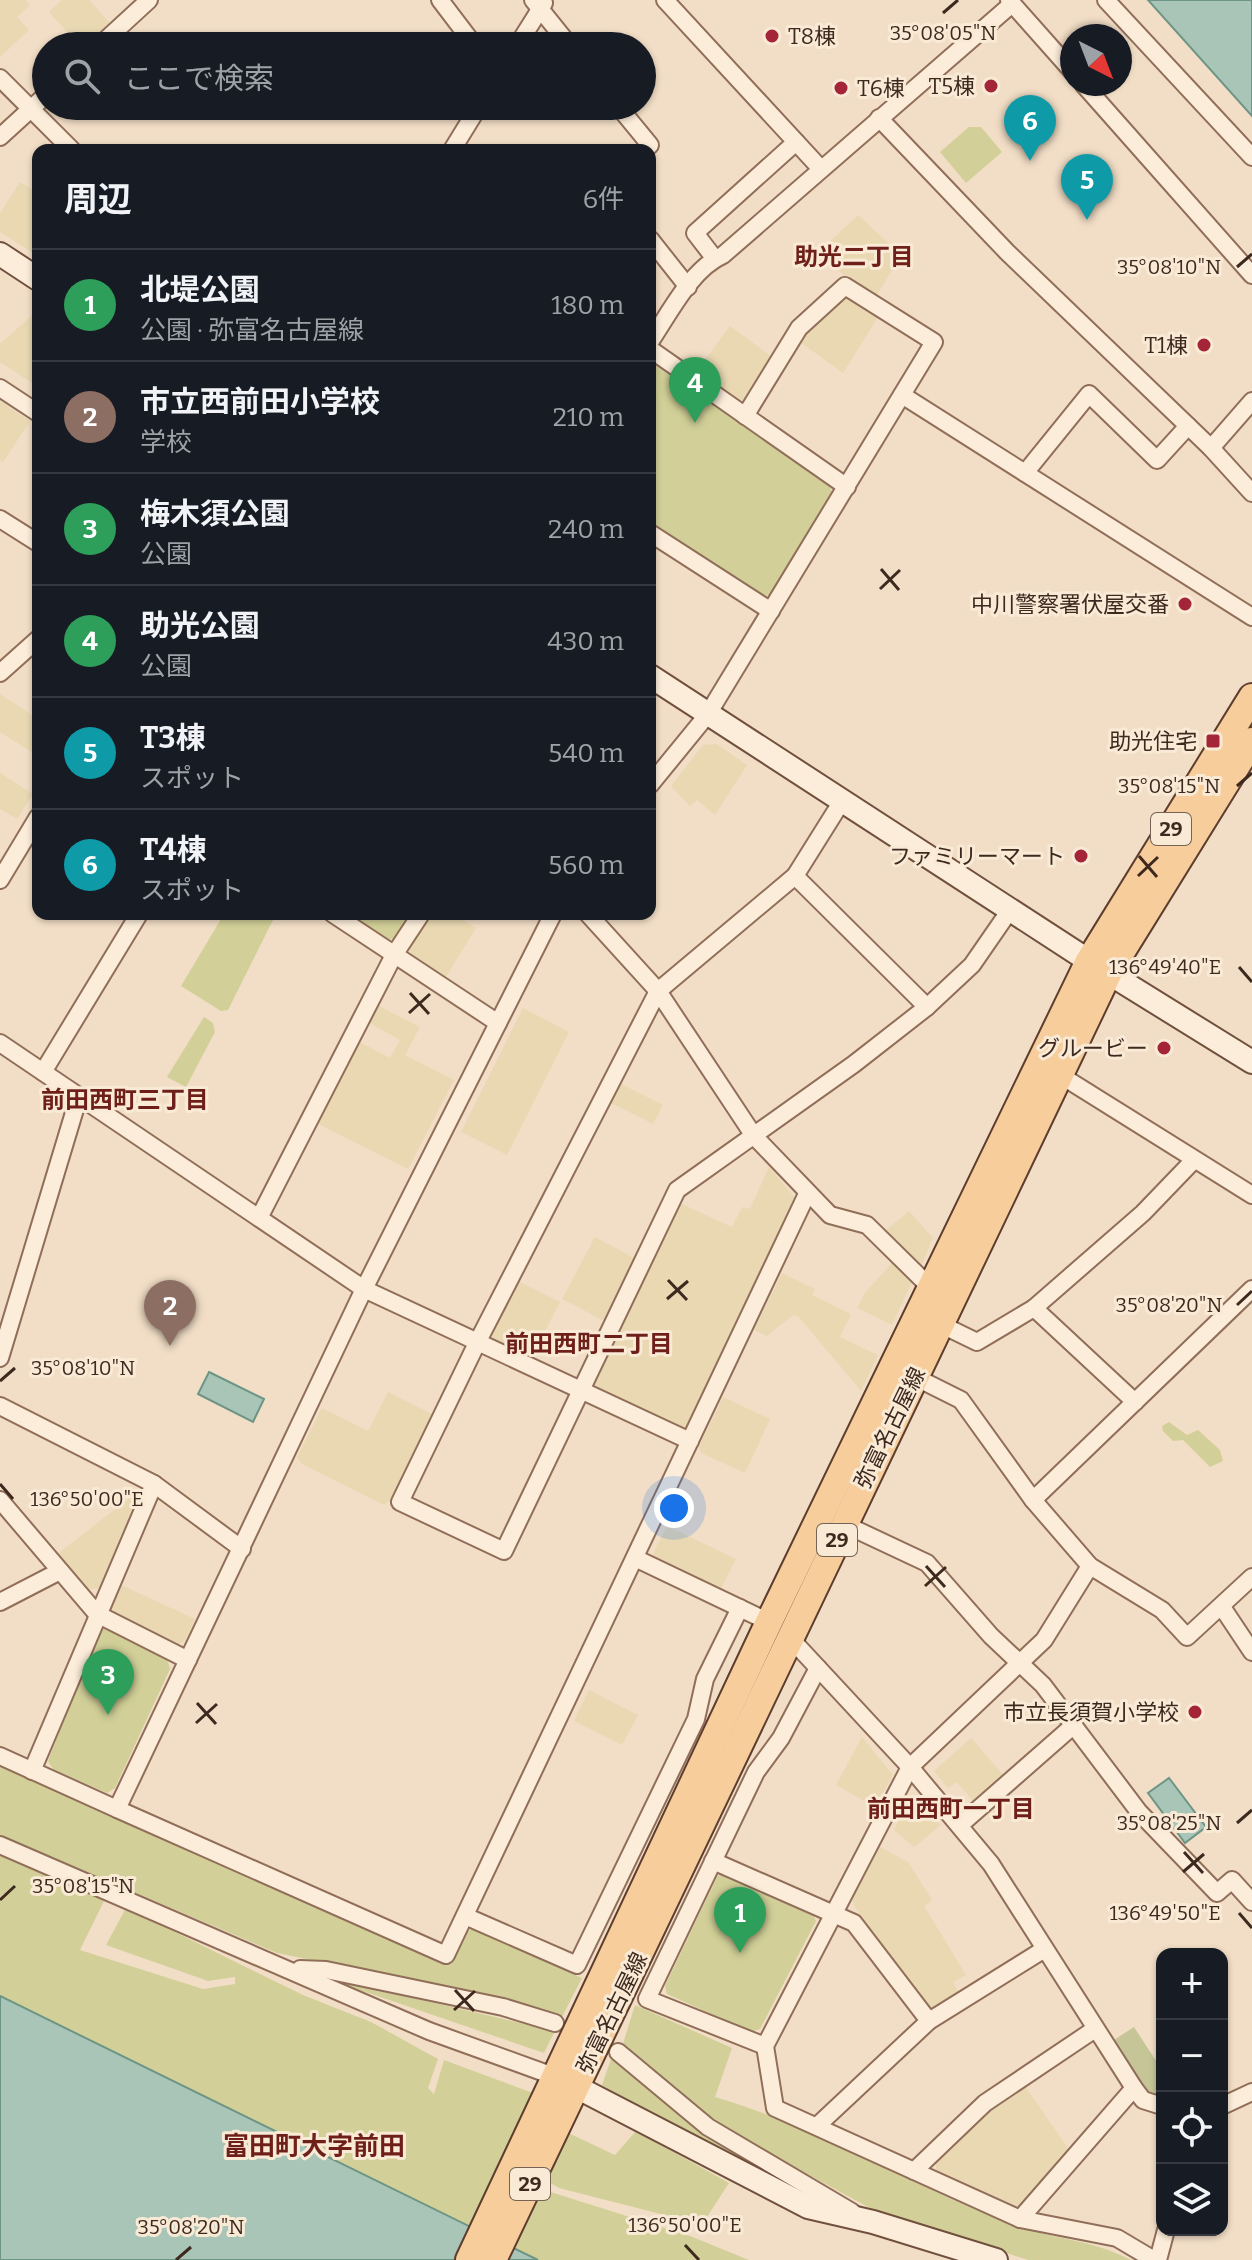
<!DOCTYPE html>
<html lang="ja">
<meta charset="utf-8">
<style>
:root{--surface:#171b24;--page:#20242c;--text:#f1f3f6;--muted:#9ea1a6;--line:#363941;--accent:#ea580c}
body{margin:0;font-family:Bitter,"Noto Sans JP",serif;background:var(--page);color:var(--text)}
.controls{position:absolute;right:24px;bottom:24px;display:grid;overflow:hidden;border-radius:16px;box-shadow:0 2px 6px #0004}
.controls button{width:72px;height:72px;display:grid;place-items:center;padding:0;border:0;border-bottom:2px solid var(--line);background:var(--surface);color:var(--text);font:40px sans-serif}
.compass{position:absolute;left:1060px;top:24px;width:72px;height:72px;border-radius:50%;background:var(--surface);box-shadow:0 2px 6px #0004;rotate:138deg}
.you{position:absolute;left:674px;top:1508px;width:28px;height:28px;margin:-20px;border:6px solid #fff;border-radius:50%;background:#1a73e8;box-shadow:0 0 0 12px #1a73e833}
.badge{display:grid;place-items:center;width:52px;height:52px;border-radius:50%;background:var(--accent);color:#fff;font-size:26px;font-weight:700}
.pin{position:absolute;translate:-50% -66px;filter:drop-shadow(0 2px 4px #0008)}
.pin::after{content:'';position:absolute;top:42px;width:28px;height:24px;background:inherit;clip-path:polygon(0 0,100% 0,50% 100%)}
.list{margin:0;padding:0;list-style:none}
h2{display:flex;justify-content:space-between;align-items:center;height:104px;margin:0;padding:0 32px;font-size:34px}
h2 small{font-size:26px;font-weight:400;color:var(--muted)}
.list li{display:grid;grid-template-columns:52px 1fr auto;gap:24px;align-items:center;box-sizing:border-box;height:112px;padding:0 32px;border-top:2px solid var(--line)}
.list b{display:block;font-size:30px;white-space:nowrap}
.list p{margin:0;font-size:26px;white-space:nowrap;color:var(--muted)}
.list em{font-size:26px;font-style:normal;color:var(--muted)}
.icon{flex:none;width:44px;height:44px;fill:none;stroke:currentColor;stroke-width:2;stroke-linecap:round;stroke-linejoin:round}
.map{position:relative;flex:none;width:1252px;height:2260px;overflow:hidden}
.search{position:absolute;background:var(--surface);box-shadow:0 2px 6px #0004;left:32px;top:32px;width:624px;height:88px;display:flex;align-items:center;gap:20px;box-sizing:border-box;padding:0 28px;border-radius:44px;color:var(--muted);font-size:30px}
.panel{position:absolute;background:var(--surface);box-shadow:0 2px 6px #0004;left:32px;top:144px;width:624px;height:776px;border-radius:16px}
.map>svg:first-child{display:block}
.farmland{fill:#e9d8b2}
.green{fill:#d2d098}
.cemetery{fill:#c6c598}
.water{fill:#a8c5b8;stroke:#6d9585;stroke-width:2}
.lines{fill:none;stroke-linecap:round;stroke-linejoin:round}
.street-casing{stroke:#906e59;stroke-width:20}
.secondary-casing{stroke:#714f3d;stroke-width:26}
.primary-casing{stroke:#5d3d2e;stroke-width:30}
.street{stroke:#fcedda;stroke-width:16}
.secondary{stroke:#fcedda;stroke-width:22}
.primary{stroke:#f7cd9c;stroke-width:26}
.ticks{fill:none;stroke:#3e291f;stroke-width:3}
.poi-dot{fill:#a42438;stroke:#f9ead6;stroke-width:3}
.labels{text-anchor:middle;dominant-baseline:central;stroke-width:6;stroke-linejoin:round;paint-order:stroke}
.shield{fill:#f9ead6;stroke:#766356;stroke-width:2}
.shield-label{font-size:20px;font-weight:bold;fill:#3e291f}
.poi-label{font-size:22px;fill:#3e291f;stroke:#f9ead6;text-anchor:end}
.street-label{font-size:22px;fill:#3e291f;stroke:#f9ead6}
.neighbourhood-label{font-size:24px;font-weight:bold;fill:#6f1f1a;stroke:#f9ead6}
.quarter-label{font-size:26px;font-weight:bold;fill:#6f1f1a;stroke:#f9ead6}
.ticks-label{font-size:20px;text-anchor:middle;fill:#3e291f;stroke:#f9ead6;stroke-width:6;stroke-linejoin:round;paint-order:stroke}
</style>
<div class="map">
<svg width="1252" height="2260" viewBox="0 0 1252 2260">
<rect width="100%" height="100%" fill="#f2dec6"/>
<g class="farmland">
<polygon points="0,0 26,0 30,5 17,17 29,30 0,57"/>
<polygon points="62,0 89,0 110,23 85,46 80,46 49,12"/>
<polygon points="20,182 38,193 38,256 0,232 0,213"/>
<polygon points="858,215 901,255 877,295 844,276 820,251"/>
<polygon points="847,296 878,317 843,373 800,342 806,332"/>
<polygon points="38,310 38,387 0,362 0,344"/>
<polygon points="730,326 771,356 746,399 737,401 696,372"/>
<polygon points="0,401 30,421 3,462 0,460"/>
<polygon points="0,694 38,719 38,756 0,732"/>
<polygon points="717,744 747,765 715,815 697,800 690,806 671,786 703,745"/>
<polygon points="0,773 33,794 17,819 0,809"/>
<polygon points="430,914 452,914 476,928 444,980 411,957 409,946"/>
<polygon points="377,1005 420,1027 405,1055 454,1080 408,1169 316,1123 358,1041 390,1058 400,1040 368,1022"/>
<polygon points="523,1008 569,1032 507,1155 461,1132"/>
<polygon points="621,1084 663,1105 653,1124 611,1103"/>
<polygon points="769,1167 797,1200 689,1427 681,1429 597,1390 594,1383 680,1203 732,1227 742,1207 750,1209"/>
<polygon points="909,1211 933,1238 920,1268 884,1232"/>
<polygon points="595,1237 638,1260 606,1322 562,1299"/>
<polygon points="892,1263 912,1282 892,1325 857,1308 865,1293"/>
<polygon points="782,1273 815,1289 812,1295 851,1314 840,1337 878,1355 861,1391 798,1316 793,1315 767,1336 754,1330"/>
<polygon points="518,1281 560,1302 531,1358 494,1339 491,1333"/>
<polygon points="388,1392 432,1414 392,1499 384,1505 302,1464 297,1457 322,1408 368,1431"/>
<polygon points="723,1397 770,1419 745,1473 701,1453 699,1447"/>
<polygon points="140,1490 99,1588 88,1590 56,1555"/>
<polygon points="667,1526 736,1559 721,1589 656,1559 653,1554"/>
<polygon points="119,1584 195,1619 185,1641 178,1644 113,1613 111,1604"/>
<polygon points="589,1690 638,1715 622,1745 574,1721"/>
<polygon points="862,1737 893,1775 875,1807 836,1785"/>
<polygon points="971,1738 1005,1777 975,1803 957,1782 948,1788 934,1771"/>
<polygon points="917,1797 941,1825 914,1847 894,1830 909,1798"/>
<polygon points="880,1847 908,1862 932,1900 924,1906 966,1975 953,1982 959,1993 937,2008 930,2008 855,1908 852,1899"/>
<polygon points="1025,2086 1070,2151 1023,2208 936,2172 936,2160 992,2109"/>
</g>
<g class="green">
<polygon points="969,127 981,127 1002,152 966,183 940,152"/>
<polygon points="651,362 829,485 833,494 771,595 762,596 650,524"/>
<polygon points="224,914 276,914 228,1010 221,1011 181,986"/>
<polygon points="347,914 412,914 396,938 386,940"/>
<polygon points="204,1017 213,1023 215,1032 186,1087 167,1077"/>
<polygon points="1169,1422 1187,1435 1198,1430 1220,1450 1223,1461 1210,1467 1183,1440 1173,1441 1163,1431 1162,1426"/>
<polygon points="108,1627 167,1659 170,1669 115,1788 107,1793 53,1769 48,1761 99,1630"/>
<polygon points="0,1763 448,1965 463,1933 473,1929 582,1978 562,2017 502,1999 277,1953 0,1835"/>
<polygon points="0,1851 105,1899 80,1950 203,1989 235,1984 235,1977 208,1981 106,1945 126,1908 303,1995 371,2022 438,2059 428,2088 434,2094 444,2060 533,2093 524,2112 615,2155 636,2131 729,2183 707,2217 684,2220 559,2188 504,2155 519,2182 690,2236 749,2260 538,2260 0,1996"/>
<polygon points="723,1872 813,1915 816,1921 760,2029 751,2032 667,1994 665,1986 717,1877"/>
<polygon points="322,1977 555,2031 544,2053"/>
<path d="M635,2005L732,2048L715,2097C819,2127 912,2187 1014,2225C1052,2239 1094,2240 1131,2260H1028L868,2207L728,2131L622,2047Z"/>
<polygon points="611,2059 702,2132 818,2202 714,2153 602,2085"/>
</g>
<polygon class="cemetery" points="1134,2027 1162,2070 1160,2097 1149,2094 1114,2040"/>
<g class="water">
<polygon points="1148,0 1252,0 1252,116"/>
<polygon points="209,1372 264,1399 253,1422 198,1394"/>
<polygon points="1169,1778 1206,1827 1185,1843 1148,1793"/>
<polygon points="0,1996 538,2260 0,2260"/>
</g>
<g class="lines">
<g class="street-casing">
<g id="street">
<polyline points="440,0 475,46"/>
<polyline points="533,0 570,46"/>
<polyline points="665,0 821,169"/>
<polyline points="1009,0 1072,71"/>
<polyline points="1106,0 1252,157"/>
<polyline points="99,46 149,0"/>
<polyline points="517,46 544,3"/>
<polyline points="0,78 72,150"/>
<polyline points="1083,84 1252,275"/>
<polyline points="618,106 650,145 644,150"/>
<polyline points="879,118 1007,252 1211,448 1252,493"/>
<polyline points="0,137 46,95"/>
<polyline points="452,150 479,106"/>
<polyline points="650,239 688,287"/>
<polyline points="715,259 695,233 796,142"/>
<path d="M650,342C669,314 691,269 723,255L1012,4"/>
<polyline points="650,349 847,487"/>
<polyline points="0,388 38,413"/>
<polyline points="902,395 1252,617"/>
<polyline points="1211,448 1252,401"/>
<polyline points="1025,473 1089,394 1157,460 1188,426"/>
<polyline points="0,519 38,543"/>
<polyline points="650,533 771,611"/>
<polyline points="0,673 38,639"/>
<polyline points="650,785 708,714 934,342 845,286 799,328 745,416"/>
<polyline points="842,801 795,876 658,991 478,1341 400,1502 504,1551 677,1190 854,1064 927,1007 972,965 1010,910"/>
<polyline points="795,876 927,1007"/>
<polyline points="0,880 38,817"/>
<polyline points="333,914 498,1023"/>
<polyline points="553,914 364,1289 117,1809 446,1955 807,1194"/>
<polyline points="588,914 658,991 754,1136 830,1215 867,1225 933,1290"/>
<polyline points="0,1043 364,1289 690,1441"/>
<polyline points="43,1072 139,914"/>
<polyline points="1060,1075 1252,1195"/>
<polyline points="259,1218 394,955 421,914"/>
<polyline points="940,1324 977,1342 1034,1308"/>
<polyline points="0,1358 79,1096"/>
<polyline points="915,1377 961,1400 1033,1500 1090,1566 1162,1610 1187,1637 1252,1577"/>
<polyline points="1135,1402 1034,1308 1143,1213 1194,1160"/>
<polyline points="0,1406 154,1484 242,1549"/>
<polyline points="0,1500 97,1614 188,1660"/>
<polyline points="1033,1500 1252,1289"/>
<polyline points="844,1524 927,1563 991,1636 1043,1685 1139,1812 1217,1893 1232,1880 1252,1902"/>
<polyline points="635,1558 769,1622"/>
<polyline points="1090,1566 1044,1640 910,1767 765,2046 775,2108 1020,2219 1117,2238 1154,2260"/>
<polyline points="0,1602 60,1571"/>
<polyline points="1222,1607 1252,1652"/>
<polyline points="792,1640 910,1767 991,1864 1134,2088 1143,2100 1162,2106"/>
<polyline points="0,1756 117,1809"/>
<polyline points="32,1771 154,1484"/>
<polyline points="960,1825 1074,1725"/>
<polyline points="0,1845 429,2031 556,2077"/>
<polyline points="713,1861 854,1923 929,2021"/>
<polyline points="465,1916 577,1965 696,1719 705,1679 740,1608"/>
<polyline points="300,1969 326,1970 503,2007 555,2023"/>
<polyline points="765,2046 647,1999 756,1772 781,1738 818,1668"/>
<polyline points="618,2052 708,2127 852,2212"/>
<polyline points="1222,2106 1252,2092"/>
<polyline points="817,2126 929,2021 1043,1950"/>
<polyline points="914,2171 985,2103 1095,2029"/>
<polyline points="1020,2219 1134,2088"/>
<polyline points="1158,2260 1166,2230"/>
</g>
</g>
<g class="secondary-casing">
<g id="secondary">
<polyline points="0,254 38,279"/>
<polyline points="650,676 1089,961 1252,1062"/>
<polyline points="561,2079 808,2207 873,2222 996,2260"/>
</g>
</g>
<g class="primary-casing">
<g id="primary">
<polyline points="469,2260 769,1622 1089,961 1252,697"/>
<polyline points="493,2260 1109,972 1252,741"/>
</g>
</g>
<use href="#street" class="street"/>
<use href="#secondary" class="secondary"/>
<use href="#primary" class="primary"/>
</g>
<path class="ticks" d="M943,13L958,0M1237,267L1252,254M881,569L899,590M880,589L900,570M1237,786L1252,773M1139,856L1157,877M1138,876L1158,857M1239,967L1252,982M410,993L429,1014M409,1013L430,994M668,1280L687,1300M667,1299L688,1281M1237,1305L1252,1291M0,1381L15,1368M0,1484L13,1499M926,1566L945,1587M925,1586L946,1567M197,1703L216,1724M196,1723L217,1704M1237,1823L1252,1810M1184,1852L1203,1873M1183,1872L1204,1854M0,1900L15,1886M1239,1913L1252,1928M455,1990L474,2011M454,2010L475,1991M685,2245L699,2260M176,2260L191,2247"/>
<g class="poi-dot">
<circle cx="772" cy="36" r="8"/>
<circle cx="991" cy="86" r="8"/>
<circle cx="841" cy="88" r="8"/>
<circle cx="1204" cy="345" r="8"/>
<circle cx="1185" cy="604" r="8"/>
<rect x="1205" y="733" width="16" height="16" rx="4"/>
<circle cx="1081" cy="856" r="8"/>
<circle cx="1164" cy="1048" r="8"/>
<circle cx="1195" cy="1712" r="8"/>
</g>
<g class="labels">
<g class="shield">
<rect x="1151" y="813" width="40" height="32" rx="6"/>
<rect x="817" y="1524" width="40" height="32" rx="6"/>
<rect x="510" y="2168" width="40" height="32" rx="6"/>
</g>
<g class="shield-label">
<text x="1171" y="829">29</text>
<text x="837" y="1540">29</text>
<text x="530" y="2184">29</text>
</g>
<g class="poi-label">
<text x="788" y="36" text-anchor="start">T8棟</text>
<text x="975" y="86">T5棟</text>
<text x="857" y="88" text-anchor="start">T6棟</text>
<text x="1188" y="345">T1棟</text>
<text x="1169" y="604">中川警察署伏屋交番</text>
<text x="1197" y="741">助光住宅</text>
<text x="1065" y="856">ファミリーマート</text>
<text x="1148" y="1048">グルービー</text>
<text x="1179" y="1712">市立長須賀小学校</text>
</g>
<g class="street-label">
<text transform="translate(890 1428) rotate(-64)">弥富名古屋線</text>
<text transform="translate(612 2013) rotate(-64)">弥富名古屋線</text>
</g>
<g class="neighbourhood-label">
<text x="854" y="257">助光二丁目</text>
<text x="125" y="1100">前田西町三丁目</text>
<text x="589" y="1344">前田西町二丁目</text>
<text x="951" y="1809">前田西町一丁目</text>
</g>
<g class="quarter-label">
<text x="314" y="2146">富田町大字前田</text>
</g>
</g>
<g class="ticks-label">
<text x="943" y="40">35°08'05"N</text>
<text x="1169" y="274">35°08'10"N</text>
<text x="1169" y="793">35°08'15"N</text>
<text x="1165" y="974">136°49'40"E</text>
<text x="1169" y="1312">35°08'20"N</text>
<text x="83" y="1375">35°08'10"N</text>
<text x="87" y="1506">136°50'00"E</text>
<text x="1169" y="1830">35°08'25"N</text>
<text x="83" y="1893">35°08'15"N</text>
<text x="1165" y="1920">136°49'50"E</text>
<text x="685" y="2232">136°50'00"E</text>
<text x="191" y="2234">35°08'20"N</text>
</g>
</svg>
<div class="controls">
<button>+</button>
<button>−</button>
<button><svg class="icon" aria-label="locate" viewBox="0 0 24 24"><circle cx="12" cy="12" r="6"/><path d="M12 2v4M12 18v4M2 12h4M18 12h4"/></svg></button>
<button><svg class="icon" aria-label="layers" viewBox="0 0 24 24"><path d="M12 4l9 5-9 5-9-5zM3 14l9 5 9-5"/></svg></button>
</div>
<svg class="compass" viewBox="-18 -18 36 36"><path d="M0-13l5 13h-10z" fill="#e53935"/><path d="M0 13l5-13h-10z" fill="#9ea1a6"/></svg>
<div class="you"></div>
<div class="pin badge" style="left:740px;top:1953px;background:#2e9e5b">1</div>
<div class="pin badge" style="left:170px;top:1346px;background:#8d6e63">2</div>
<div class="pin badge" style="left:108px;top:1715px;background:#2e9e5b">3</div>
<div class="pin badge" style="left:695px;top:423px;background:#2e9e5b">4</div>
<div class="pin badge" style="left:1087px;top:220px;background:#0f9aa8">5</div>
<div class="pin badge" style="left:1030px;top:161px;background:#0f9aa8">6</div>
<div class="search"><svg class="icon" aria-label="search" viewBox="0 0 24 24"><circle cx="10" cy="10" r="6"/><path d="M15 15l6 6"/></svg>ここで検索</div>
<section class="panel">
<h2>周辺<small>6件</small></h2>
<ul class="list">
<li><span class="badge" style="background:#2e9e5b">1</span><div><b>北堤公園</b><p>公園 · 弥富名古屋線</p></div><em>180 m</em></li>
<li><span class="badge" style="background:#8d6e63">2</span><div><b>市立西前田小学校</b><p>学校</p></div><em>210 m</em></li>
<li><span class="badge" style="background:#2e9e5b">3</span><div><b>梅木須公園</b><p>公園</p></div><em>240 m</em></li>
<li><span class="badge" style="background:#2e9e5b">4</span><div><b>助光公園</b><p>公園</p></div><em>430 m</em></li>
<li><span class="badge" style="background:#0f9aa8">5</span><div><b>T3棟</b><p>スポット</p></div><em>540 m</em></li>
<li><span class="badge" style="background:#0f9aa8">6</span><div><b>T4棟</b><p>スポット</p></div><em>560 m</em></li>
</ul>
</section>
</div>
